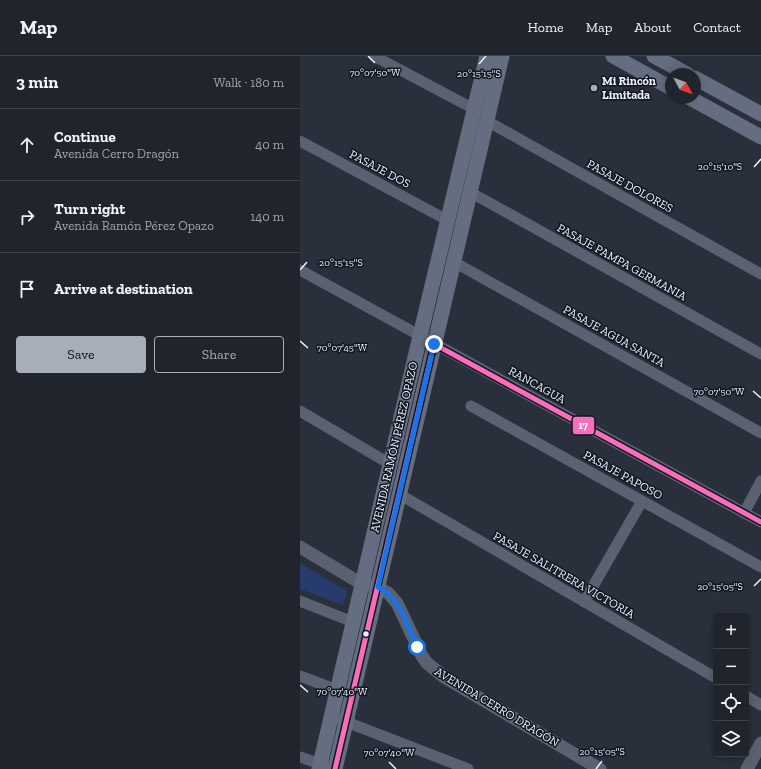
<!DOCTYPE html>
<meta charset="utf-8">
<style>
:root{--surface:#20242c;--page:#282c34;--text:#f1f3f6;--muted:#a2a4a9;--line:#3d4148;--accent:#a7adb9}
body{margin:0;font-family:"Zilla Slab",serif;background:var(--page);color:var(--text)}
.controls{position:absolute;right:12px;bottom:12px;display:grid;overflow:hidden;border-radius:4px;box-shadow:0 2px 10px #0003}
.controls button{width:36px;height:36px;display:grid;place-items:center;padding:0;border:0;border-bottom:1px solid var(--line);background:var(--surface);color:var(--text);font:20px sans-serif}
.compass{position:absolute;left:365px;top:12px;width:36px;height:36px;border-radius:50%;background:var(--surface);box-shadow:0 2px 10px #0003;rotate:131deg}
.stop{position:absolute;width:12px;height:12px;margin:-9px;border:3px solid #1a73e8;border-radius:50%;background:#fff}
.stop.end{background:#1a73e8;border-color:#fff;box-shadow:0 1px 4px #0008}
.list{margin:0;padding:0;list-style:none}
h2{display:flex;justify-content:space-between;align-items:center;height:52px;margin:0;padding:0 16px;font-size:17px}
h2 small{font-size:13px;font-weight:400;color:var(--muted)}
.list li{display:grid;grid-template-columns:26px 1fr auto;gap:12px;align-items:center;box-sizing:border-box;height:72px;padding:0 16px;border-top:1px solid var(--line)}
.list b{display:block;font-size:15px;white-space:nowrap}
.list p{margin:0;font-size:13px;white-space:nowrap;color:var(--muted)}
.list em{font-size:13px;font-style:normal;color:var(--muted)}
.actions{display:flex;gap:8px;padding:12px 16px}
.actions a{flex:1;padding:9px 0;border:1px solid var(--accent);border-radius:4px;text-align:center;font-size:14px;color:var(--accent)}
.actions .main{background:var(--accent);color:#111}
.icon{flex:none;width:22px;height:22px;fill:none;stroke:currentColor;stroke-width:2;stroke-linecap:round;stroke-linejoin:round}
.map{position:relative;flex:none;width:461px;height:713px;overflow:hidden}
header{display:flex;align-items:center;gap:24px;box-sizing:border-box;height:56px;padding:0 20px;background:var(--surface);border-bottom:1px solid var(--line)}
header strong{font-size:19px}
nav{display:flex;gap:22px;margin-inline-start:auto;font-size:14px}
main{display:flex}
aside{flex:1;background:var(--surface)}
.map>svg:first-child{display:block}
.grass{fill:#273c6d}
.lines{fill:none;stroke-linecap:round;stroke-linejoin:round}
.minor{stroke:#5a6271;stroke-width:11}
.tertiary{stroke:#5a6271;stroke-width:13}
.secondary{stroke:#656d80;stroke-width:15}
.bus-1-casing{stroke:#11161f;stroke-width:8}
.bus-1{stroke:#fb6dba;stroke-width:5}
.route{stroke:#1a73e8;stroke-width:5}
.ticks{fill:none;stroke:#eaf0fd;stroke-width:1.5}
.poi-dot{fill:#a7adb9;stroke:#11161f;stroke-width:1.5}
.bus-dot{fill:#eaf0fd;stroke:#11161f;stroke-width:1.5}
.labels{text-anchor:middle;dominant-baseline:central;stroke-width:3;stroke-linejoin:round;paint-order:stroke}
.poi-label{font-size:12px;font-weight:bold;fill:#eaf0fd;stroke:#11161f;text-anchor:start}
.street-label{font-size:12px;fill:#eaf0fd;stroke:#11161f}
.ticks-label{font-size:10px;text-anchor:middle;fill:#eaf0fd;stroke:#11161f;stroke-width:3;stroke-linejoin:round;paint-order:stroke}
.line-badge{stroke:#11161f;stroke-width:1.5}
.badge-label{font-size:11px;text-anchor:middle;font-weight:bold;fill:#fff}
</style>
<header>
<strong>Map</strong>
<nav><a>Home</a><a>Map</a><a>About</a><a>Contact</a></nav>
</header>
<main>
<aside>
<h2>3 min<small>Walk · 180 m</small></h2>
<ul class="list">
<li><svg class="icon" aria-label="ahead" viewBox="0 0 24 24"><path d="M12 20V5M6 11l6-6 6 6"/></svg><div><b>Continue</b><p>Avenida Cerro Dragón</p></div><em>40 m</em></li>
<li><svg class="icon" aria-label="right" viewBox="0 0 24 24"><path d="M7 20v-9h11M14 6l5 5-5 5"/></svg><div><b>Turn right</b><p>Avenida Ramón Pérez Opazo</p></div><em>140 m</em></li>
<li><svg class="icon" aria-label="arrive" viewBox="0 0 24 24"><path d="M6 21V4h12l-3 4 3 4H6"/></svg><div><b>Arrive at destination</b></div></li>
</ul>
<div class="actions"><a class="main">Save</a><a>Share</a></div>
</aside>
<div class="map">
<svg width="461" height="713" viewBox="0 0 461 713">
<rect width="100%" height="100%" fill="#2a303b"/>
<polygon class="grass" points="0,507 47,535 43,549 0,533"/>
<g class="lines">
<g class="minor">
<polyline points="74,0 174,53"/>
<polyline points="187,65 461,218"/>
<polyline points="0,85 147,164"/>
<polyline points="170,136 461,298"/>
<polyline points="154,206 461,377"/>
<polyline points="0,214 461,466"/>
<polyline points="171,350 461,511"/>
<polyline points="0,355 90,408"/>
<polyline points="99,438 416,622"/>
<polyline points="444,457 461,425"/>
<polyline points="0,545 53,566"/>
<polyline points="284,546 342,445"/>
<polyline points="0,620 37,634"/>
<polyline points="446,640 461,649"/>
<polyline points="31,660 168,713"/>
<polyline points="0,701 26,710"/>
</g>
<g class="tertiary">
<polyline points="0,491 62,528 77,531 88,537 97,547 122,600 127,607 144,621 300,713"/>
<polyline points="447,713 461,687"/>
</g>
<g class="secondary">
<polyline points="313,0 371,32"/>
<polyline points="354,0 387,18"/>
<polyline points="395,22 461,58"/>
<polyline points="390,42 461,81"/>
<polyline points="19,713 120,280 187,0"/>
<polyline points="35,713 202,0"/>
</g>
<g class="bus-1-casing">
<polyline id="bus-1" points="35,713 134,288 461,466"/>
</g>
<use href="#bus-1" class="bus-1"/>
</g>
<g class="lines">
<path class="route" d="M117,591C107,569 101,543 78,531L134,288"/>
</g>
<path class="ticks" d="M68,0L75,7M179,8L186,0M454,111L461,103M0,214L7,206M0,285L8,292M453,335L461,342M454,530L461,523M0,629L8,636M89,706L96,713M296,713L302,705"/>
<circle class="poi-dot" cx="294" cy="32" r="4"/>
<circle class="bus-dot" cx="66" cy="578" r="3.5"/>
<g class="labels">
<g class="poi-label">
<text x="302" y="25">Mi Rincón<tspan x="302" dy="14">Limitada</tspan></text>
</g>
<g class="street-label">
<text transform="translate(80 113) rotate(28)">PASAJE DOS</text>
<text transform="translate(330 130) rotate(29)">PASAJE DOLORES</text>
<text transform="translate(322 206) rotate(29)">PASAJE PAMPA GERMANIA</text>
<text transform="translate(314 280) rotate(29)">PASAJE AGUA SANTA</text>
<text transform="translate(237 329) rotate(29)">RANCAGUA</text>
<text transform="translate(94 391) rotate(-77)">AVENIDA RAMÓN PÉREZ OPAZO</text>
<text transform="translate(323 419) rotate(29)">PASAJE PAPOSO</text>
<text transform="translate(264 519) rotate(30)">PASAJE SALITRERA VICTORIA</text>
<text transform="translate(197 651) rotate(31)">AVENIDA CERRO DRAGÓN</text>
</g>
</g>
<g class="ticks-label">
<text x="75" y="20">70°07'50"W</text>
<text x="179" y="21">20°15'15"S</text>
<text x="420" y="114">20°15'10"S</text>
<text x="41" y="210">20°15'15"S</text>
<text x="42" y="295">70°07'45"W</text>
<text x="419" y="339">70°07'50"W</text>
<text x="420" y="534">20°15'05"S</text>
<text x="42" y="639">70°07'40"W</text>
<text x="302" y="699">20°15'05"S</text>
<text x="89" y="700">70°07'40"W</text>
</g>
<rect class="line-badge" x="272" y="360" width="23" height="19" rx="4" fill="#fb6dba"/>
<g class="badge-label">
<text x="283" y="373">17</text>
</g>
</svg>
<div class="controls">
<button>+</button>
<button>−</button>
<button><svg class="icon" aria-label="locate" viewBox="0 0 24 24"><circle cx="12" cy="12" r="6"/><path d="M12 2v4M12 18v4M2 12h4M18 12h4"/></svg></button>
<button><svg class="icon" aria-label="layers" viewBox="0 0 24 24"><path d="M12 4l9 5-9 5-9-5zM3 14l9 5 9-5"/></svg></button>
</div>
<svg class="compass" viewBox="-18 -18 36 36"><path d="M0-13l5 13h-10z" fill="#e53935"/><path d="M0 13l5-13h-10z" fill="#a2a4a9"/></svg>
<div class="stop" style="left:117px;top:591px"></div>
<div class="stop end" style="left:134px;top:288px"></div>
</div>
</main>
